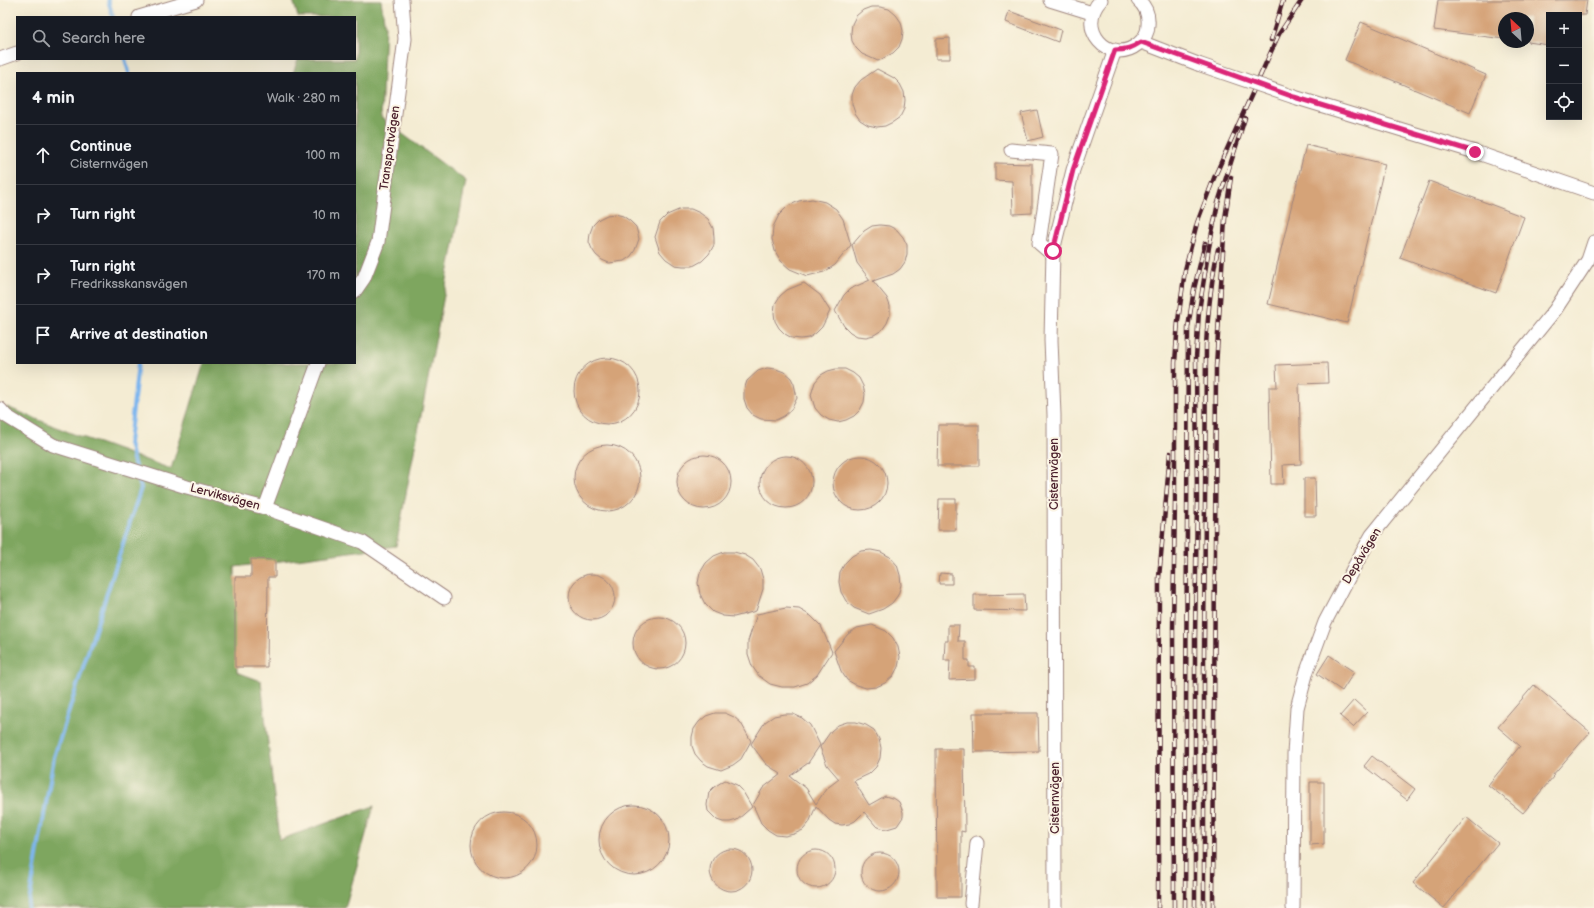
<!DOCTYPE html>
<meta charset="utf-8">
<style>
:root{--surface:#171b24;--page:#242831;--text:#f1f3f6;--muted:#9ea1a6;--line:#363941}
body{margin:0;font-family:"Balsamiq Sans",sans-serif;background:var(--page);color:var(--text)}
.controls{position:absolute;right:12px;top:12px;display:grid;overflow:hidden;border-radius:0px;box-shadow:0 4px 16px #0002}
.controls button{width:36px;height:36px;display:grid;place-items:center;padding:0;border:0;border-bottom:1px solid var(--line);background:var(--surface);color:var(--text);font:20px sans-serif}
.compass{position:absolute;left:1498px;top:12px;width:36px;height:36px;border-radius:50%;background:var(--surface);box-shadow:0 4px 16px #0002;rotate:334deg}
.stop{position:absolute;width:12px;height:12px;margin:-9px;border:3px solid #db2777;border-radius:50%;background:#fff}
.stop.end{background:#db2777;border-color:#fff;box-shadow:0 1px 4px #0008}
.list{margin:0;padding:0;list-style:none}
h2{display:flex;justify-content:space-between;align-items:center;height:52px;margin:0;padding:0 16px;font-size:17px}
h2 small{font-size:13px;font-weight:400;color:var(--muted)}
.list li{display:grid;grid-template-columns:26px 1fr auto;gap:12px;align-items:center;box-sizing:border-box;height:60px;padding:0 16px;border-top:1px solid var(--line)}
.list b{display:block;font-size:15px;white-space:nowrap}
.list p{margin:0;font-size:13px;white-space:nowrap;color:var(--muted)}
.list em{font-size:13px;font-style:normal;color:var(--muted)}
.icon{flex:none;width:22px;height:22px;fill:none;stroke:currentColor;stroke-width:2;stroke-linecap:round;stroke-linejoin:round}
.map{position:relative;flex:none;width:1594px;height:908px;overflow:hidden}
.search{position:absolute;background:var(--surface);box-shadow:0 4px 16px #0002;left:16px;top:16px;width:340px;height:44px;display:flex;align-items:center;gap:10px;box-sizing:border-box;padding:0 14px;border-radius:0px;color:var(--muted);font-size:15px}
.panel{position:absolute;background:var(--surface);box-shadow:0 4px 16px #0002;left:16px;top:72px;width:340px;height:292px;border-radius:0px}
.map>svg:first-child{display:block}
.forest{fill:#7ea65e;stroke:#646244}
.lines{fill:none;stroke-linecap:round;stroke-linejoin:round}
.stream{stroke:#7db6ee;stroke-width:4}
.building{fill:#d5a378}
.street-casing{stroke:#9f867f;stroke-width:15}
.street{stroke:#fff;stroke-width:13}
.rail-casing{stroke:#4a1f2b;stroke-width:4.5}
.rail{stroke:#fcf5e5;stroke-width:3;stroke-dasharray:9;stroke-linecap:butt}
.street-bridge-casing{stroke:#9f867f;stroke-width:15;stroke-linecap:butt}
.street-bridge{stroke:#fff;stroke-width:13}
.route{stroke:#db2777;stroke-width:5}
.labels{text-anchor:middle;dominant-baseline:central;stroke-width:4;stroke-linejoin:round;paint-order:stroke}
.street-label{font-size:12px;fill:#4a1f2b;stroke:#fcf5e5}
</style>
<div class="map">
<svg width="1594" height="908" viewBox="0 0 1594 908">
<rect width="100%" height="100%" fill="#fcf5e5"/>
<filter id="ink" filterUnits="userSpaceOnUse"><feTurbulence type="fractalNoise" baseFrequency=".025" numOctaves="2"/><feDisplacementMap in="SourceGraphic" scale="8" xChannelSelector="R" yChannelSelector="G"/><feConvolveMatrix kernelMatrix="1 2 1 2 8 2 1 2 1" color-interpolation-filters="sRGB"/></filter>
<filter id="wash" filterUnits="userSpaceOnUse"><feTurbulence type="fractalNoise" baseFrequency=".012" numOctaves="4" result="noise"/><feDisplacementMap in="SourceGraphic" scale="16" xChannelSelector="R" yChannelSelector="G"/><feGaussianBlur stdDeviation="0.9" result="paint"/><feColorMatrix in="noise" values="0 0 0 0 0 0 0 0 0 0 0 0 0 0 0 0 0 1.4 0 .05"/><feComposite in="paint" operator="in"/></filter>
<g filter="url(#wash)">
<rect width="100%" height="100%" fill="#f4ecd3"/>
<polygon class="forest" points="293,0 381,0 385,27 381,118 466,181 396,546 235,567 237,672 261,681 279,840 374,806 345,908 0,908 0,415 7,407 71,433 171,469 204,363 355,363 355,73 293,73 298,59 355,59 355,17 298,17"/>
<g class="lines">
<g class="stream">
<polyline points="108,0 113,17"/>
<polyline points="125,59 129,73"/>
<polyline points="135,467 129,443 138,363"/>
<polyline points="28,908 54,757 141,488 137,474"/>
</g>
</g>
<g id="blocks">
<g class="building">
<polygon points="1438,0 1587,0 1585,15 1549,15 1549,45 1528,42 1528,18 1504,18 1504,39 1434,30"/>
<polygon points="871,7 880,7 889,9 896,15 901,22 903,31 902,39 899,47 893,53 878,61 862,54 856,48 852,41 851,33 852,24 856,16 863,10"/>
<polygon points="1009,11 1061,30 1058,42 1006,22"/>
<polygon points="1361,22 1486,75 1470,113 1345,60"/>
<polygon points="950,38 950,59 936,59 936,39"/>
<polygon points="877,69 894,78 900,84 904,92 905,100 904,109 900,117 893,122 885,126 877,127 868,125 860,120 855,113 852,104 852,95 855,87 861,80"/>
<polygon points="1037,110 1043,137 1028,141 1021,113"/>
<polygon points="1306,145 1385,164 1347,323 1268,304"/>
<polygon points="995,163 1032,164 1032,213 1013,214 1012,181 995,180"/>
<polygon points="1429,181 1524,217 1496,293 1400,258"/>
<polygon points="812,199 825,202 836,209 843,219 851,245 835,265 824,272 807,276 790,269 781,261 775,251 772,239 773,227 779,215 788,206 799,201"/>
<polygon points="681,209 691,209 700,213 708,219 713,228 714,238 714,245 709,254 702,261 693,266 683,266 675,265 666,259 660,252 655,237 660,222 667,215"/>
<polygon points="615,214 623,216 630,221 636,227 639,239 635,250 631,256 624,261 609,263 602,260 596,255 592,249 589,242 590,233 593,225 599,219 607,215"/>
<polygon points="880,225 889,226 897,230 903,237 907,245 907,254 905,262 900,269 893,274 873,281 887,298 890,306 890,315 887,323 882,330 874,335 866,337 857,336 850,332 844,326 835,311 844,295 850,289 870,280 857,263 852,245 864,231 872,226"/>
<polygon points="804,283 820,295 830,311 822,327 816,333 809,338 801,339 792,338 785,334 779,328 775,321 774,313 775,304 780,296 787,290"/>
<circle cx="607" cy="391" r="33"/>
<polygon points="1327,363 1328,383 1299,384 1301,464 1283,465 1284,484 1271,484 1269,387 1277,387 1276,365"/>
<polygon points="767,368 776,369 784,372 791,378 794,384 797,398 791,410 784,416 776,420 761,419 753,415 747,408 744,399 744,390 747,381 758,371"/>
<polygon points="836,369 845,369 853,373 859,378 863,386 865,394 864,402 860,410 854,416 846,420 838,422 829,420 821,415 815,408 811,395 815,382 821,375 828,371"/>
<polygon points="938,425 979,425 979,466 937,466"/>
<circle cx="607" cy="478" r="33"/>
<circle cx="704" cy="482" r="27"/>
<circle cx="860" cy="483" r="27"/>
<circle cx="786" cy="482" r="26"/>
<polygon points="1304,478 1315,478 1316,516 1304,516"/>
<polygon points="939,499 956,499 956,530 938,530"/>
<polygon points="871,550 881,552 890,557 897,565 900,575 901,585 898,595 892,603 883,609 869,614 854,608 846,601 841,592 839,582 840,572 845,563 852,556 861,551"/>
<polygon points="724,552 734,552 745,555 753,560 760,569 763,579 763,589 756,611 734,617 723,616 713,612 705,604 700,594 698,583 700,573 706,563 714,556"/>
<polygon points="251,559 275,560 275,577 268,577 267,667 235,667 235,577 251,577"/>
<polygon points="940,573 952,574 952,584 939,584"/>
<circle cx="592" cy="597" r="23"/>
<polygon points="1024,594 1025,611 974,610 974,595"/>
<polygon points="786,608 799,609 811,616 821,626 832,652 817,675 807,683 795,687 782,687 770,684 759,676 752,666 748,654 748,641 757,614"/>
<circle cx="659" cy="643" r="26"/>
<polygon points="872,625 886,631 893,638 898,647 900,657 898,667 893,676 885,683 876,687 866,688 856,685 847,680 841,671 834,651 848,634 857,628"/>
<polygon points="948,625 959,625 958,641 965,641 965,660 969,660 969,667 975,667 975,679 949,680 950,660 944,660 945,641 948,641"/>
<polygon points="1329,655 1354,672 1342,691 1317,674"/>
<polygon points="1534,685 1590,732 1552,776 1553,777 1523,813 1488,785 1520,746 1498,727"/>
<polygon points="1354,700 1367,712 1353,727 1340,716"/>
<polygon points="715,713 725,713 734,717 741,723 751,741 741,759 733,765 721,770 708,766 701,761 695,754 692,746 692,737 694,729 699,722 706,716"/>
<polygon points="973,713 1038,713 1039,751 974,752"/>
<polygon points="784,714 793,714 802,718 810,725 820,745 808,763 790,776 806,788 816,804 826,789 839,779 827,765 820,747 831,731 838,725 847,722 856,722 866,725 874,730 879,739 881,748 880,758 876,767 869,774 854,781 869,805 885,796 895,799 899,802 903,812 903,817 897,826 887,829 881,828 876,826 864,812 855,821 849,824 842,825 835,824 829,820 816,806 809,823 803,830 794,834 785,836 776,835 768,830 761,823 753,805 763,788 781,774 766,764 751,744 765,722 774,716"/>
<polygon points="936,749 964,749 965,832 961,831 961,897 937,897"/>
<polygon points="1372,756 1415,789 1407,800 1364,766"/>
<polygon points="725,780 737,785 742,790 752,807 737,820 730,822 723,822 717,820 708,811 707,805 709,792 714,787"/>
<polygon points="1310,782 1324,782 1324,844 1310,845"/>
<circle cx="634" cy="840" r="35"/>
<circle cx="504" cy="845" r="33"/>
<polygon points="1466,817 1498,843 1444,908 1413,883"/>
<circle cx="731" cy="870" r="21"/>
<circle cx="816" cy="869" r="19"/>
<circle cx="880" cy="872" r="19"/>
</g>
</g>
</g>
<g filter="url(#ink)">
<use href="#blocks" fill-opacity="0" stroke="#9f867f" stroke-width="1"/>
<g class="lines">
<g class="street-casing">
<g id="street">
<polyline points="1050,0 1092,13"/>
<path d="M1101,0C1075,28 1109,67 1138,44C1144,39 1148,32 1148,25C1149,15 1145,6 1138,0"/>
<polyline points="139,17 196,0"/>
<polyline points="1141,42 1198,64"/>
<polyline points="0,59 17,53"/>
<polyline points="1294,97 1475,152 1594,193"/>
<polyline points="1011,150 1052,154 1039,243 1053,255"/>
<polyline points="355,291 364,278 378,242 405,39 402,0"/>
<polyline points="0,409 6,416 53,445 187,487 265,508 362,542 444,598"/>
<polyline points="265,508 318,363"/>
<polyline points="971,904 977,843"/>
<polyline points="1055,908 1054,415 1051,340 1053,251 1073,170 1115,50"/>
<polyline points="1293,908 1294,754 1297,708 1307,671 1325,622 1353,569 1372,535 1555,310 1588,260 1594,242"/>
</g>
</g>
<use href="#street" class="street"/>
<g class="rail-casing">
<g id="rail">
<polyline points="1271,40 1283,0"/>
<polyline points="1158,908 1159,578 1170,453"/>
<polyline points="1174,908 1173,629 1175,500 1175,363 1178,321 1185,270 1197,223 1214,178 1279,34 1302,0"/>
<polyline points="1185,908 1188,328 1194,289 1205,243"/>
<polyline points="1195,908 1195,637 1197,501 1196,358 1199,311 1209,247 1218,203 1245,118"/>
<path d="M1204,908V656L1206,345C1208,313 1211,281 1218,249"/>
<polyline points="1213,908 1216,367 1225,219 1231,177"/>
</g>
</g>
<use href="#rail" class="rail"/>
<g class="street-bridge-casing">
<polyline id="street-bridge" points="1198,64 1294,97"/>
</g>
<use href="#street-bridge" class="street-bridge"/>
</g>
</g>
<g class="lines" filter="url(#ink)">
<path class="route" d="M1053,251L1073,170L1115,50C1126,50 1132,48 1141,42L1294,97L1475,152"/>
</g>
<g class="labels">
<g class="street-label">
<text transform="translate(390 148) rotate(-82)">Transportvägen</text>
<text transform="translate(1054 474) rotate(-90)">Cisternvägen</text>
<text transform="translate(225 497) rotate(15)">Lerviksvägen</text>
<text transform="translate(1362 556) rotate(-59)">Depåvägen</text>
<text transform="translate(1055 798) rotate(-90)">Cisternvägen</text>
</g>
</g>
</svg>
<div class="controls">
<button>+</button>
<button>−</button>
<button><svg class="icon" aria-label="locate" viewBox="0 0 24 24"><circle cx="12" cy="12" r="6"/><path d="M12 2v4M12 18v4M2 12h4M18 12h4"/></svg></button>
</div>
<svg class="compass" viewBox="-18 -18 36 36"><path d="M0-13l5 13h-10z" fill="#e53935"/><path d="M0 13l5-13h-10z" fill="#9ea1a6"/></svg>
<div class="stop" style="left:1053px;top:251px"></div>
<div class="stop end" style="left:1475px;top:152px"></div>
<div class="search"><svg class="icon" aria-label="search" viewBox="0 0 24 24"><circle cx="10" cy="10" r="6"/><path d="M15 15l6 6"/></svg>Search here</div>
<section class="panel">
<h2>4 min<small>Walk · 280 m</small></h2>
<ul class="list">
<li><svg class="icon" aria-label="ahead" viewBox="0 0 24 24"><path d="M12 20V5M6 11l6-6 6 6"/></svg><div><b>Continue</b><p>Cisternvägen</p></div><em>100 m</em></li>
<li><svg class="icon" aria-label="right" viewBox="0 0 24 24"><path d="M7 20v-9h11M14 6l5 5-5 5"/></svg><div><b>Turn right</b></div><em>10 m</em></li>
<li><svg class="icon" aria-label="right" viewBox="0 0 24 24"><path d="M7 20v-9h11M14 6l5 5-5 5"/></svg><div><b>Turn right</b><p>Fredriksskansvägen</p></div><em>170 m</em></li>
<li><svg class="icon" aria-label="arrive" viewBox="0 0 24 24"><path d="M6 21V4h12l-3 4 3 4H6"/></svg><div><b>Arrive at destination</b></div></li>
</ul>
</section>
</div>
